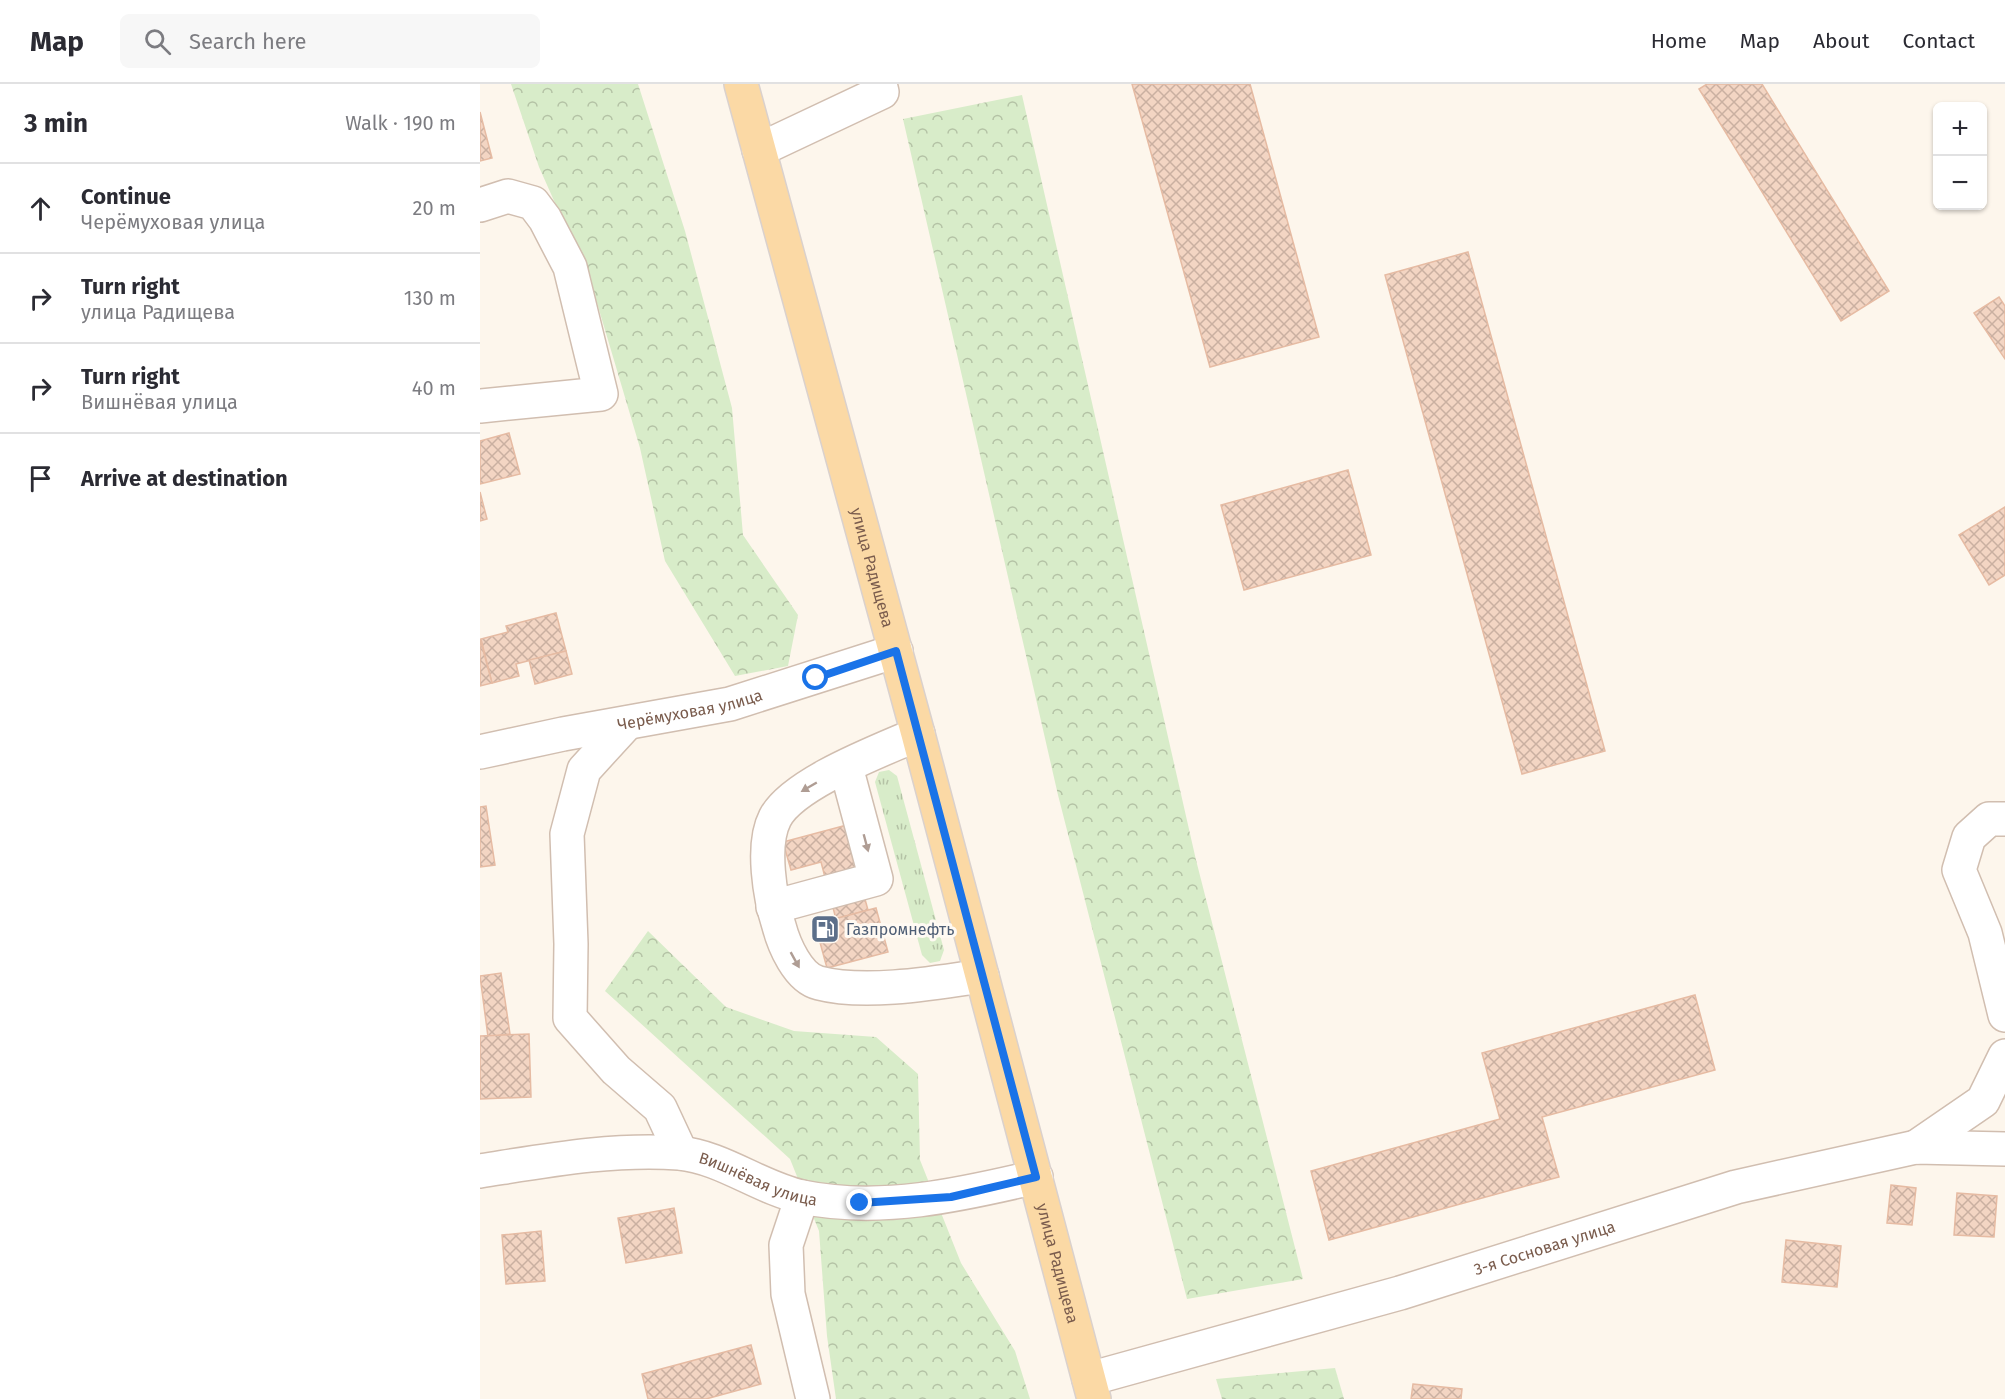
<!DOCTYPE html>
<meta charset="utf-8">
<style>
:root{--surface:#fff;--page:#f7f7f7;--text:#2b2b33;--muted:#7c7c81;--line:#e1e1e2}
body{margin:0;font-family:"Fira Sans",sans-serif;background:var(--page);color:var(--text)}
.controls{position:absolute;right:18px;top:18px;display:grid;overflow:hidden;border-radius:9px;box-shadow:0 2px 4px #0004}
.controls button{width:54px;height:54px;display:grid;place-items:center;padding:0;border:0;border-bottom:2px solid var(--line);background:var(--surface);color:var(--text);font:30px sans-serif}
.stop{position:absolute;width:18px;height:18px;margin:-14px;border:4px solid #1a73e8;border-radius:50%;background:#fff}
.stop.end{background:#1a73e8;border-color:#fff;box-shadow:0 2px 6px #0008}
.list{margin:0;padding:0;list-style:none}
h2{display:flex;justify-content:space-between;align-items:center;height:78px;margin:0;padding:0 24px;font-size:26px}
h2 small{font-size:20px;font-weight:400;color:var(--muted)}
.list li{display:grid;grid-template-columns:39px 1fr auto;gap:18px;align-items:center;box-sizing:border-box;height:90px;padding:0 24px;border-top:2px solid var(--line)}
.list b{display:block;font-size:22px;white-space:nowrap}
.list p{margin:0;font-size:20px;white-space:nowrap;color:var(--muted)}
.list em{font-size:20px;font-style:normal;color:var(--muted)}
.icon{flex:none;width:33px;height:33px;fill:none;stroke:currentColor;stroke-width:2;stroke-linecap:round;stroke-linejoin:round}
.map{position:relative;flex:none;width:1525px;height:1315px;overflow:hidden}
header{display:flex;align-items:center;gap:36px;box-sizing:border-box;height:84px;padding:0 30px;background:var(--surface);border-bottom:2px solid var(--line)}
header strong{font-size:28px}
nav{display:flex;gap:33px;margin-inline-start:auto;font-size:21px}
.search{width:420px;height:54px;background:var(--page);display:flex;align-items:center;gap:15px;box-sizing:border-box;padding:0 21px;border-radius:9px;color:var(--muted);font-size:22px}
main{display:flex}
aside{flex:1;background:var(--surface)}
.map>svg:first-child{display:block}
.grass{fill:url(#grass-tufts)}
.forest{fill:url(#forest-crowns)}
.building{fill:url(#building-cross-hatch);stroke:#e6bba3;stroke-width:1.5}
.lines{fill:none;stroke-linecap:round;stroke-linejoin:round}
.minor-casing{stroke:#d1beb0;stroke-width:36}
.major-casing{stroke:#dad1cd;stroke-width:36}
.minor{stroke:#fff;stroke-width:33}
.major{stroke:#fbd9a5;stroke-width:33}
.oneway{fill:#af9d94}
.route{stroke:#1a73e8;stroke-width:8}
.labels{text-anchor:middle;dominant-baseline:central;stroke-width:6;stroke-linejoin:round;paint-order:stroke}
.street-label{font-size:16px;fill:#7a5c4d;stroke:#fffaf3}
.service-label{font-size:16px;fill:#4e5e75;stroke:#fffaf3;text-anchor:start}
</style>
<header>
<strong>Map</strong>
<div class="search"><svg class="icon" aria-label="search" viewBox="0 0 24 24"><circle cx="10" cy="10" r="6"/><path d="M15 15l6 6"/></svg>Search here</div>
<nav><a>Home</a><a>Map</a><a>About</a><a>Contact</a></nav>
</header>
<main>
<aside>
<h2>3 min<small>Walk · 190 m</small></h2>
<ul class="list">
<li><svg class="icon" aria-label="ahead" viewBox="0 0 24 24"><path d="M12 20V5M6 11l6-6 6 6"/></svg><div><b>Continue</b><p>Черёмуховая улица</p></div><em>20 m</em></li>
<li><svg class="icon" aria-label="right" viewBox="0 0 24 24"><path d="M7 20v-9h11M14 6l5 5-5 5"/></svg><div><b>Turn right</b><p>улица Радищева</p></div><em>130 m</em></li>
<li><svg class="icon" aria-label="right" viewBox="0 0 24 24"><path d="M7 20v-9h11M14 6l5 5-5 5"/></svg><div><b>Turn right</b><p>Вишнёвая улица</p></div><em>40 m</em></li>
<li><svg class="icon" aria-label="arrive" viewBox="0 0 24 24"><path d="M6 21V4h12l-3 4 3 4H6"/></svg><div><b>Arrive at destination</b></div></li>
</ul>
</aside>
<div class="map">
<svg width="1525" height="1315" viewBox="0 0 1525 1315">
<defs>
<pattern id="grass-tufts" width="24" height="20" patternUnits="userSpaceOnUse" patternTransform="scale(1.5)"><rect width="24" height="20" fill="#d8ecc9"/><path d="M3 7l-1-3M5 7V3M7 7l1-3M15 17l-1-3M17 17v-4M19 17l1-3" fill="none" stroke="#b4c2a5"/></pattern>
<pattern id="forest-crowns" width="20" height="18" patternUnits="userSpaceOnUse" patternTransform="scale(1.5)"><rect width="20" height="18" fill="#d8ecc9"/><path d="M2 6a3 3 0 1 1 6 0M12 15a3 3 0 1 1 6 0" fill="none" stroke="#b4c2a5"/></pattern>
<pattern id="building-cross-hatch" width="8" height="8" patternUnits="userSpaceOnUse" patternTransform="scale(1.5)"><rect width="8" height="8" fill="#f3d5c3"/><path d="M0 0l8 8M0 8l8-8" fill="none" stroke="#cab0a1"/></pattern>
</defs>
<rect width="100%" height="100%" fill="#fdf6ec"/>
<polygon class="grass" points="409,686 417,692 464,866 460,877 450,879 442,871 395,698 399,688"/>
<g class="forest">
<polygon points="31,0 158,0 205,147 252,324 263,451 318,531 308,582 255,592 185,477 160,364 112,202 59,83"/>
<polygon points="542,11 716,776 823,1195 707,1215 578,711 423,35"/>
<polygon points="168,847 246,923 314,947 396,953 438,990 440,1076 481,1179 535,1267 550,1315 356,1315 347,1252 339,1147 310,1075 125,907"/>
<polygon points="855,1284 864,1315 742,1315 736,1295"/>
</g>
<g class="building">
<polygon points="652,0 770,0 839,253 730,283"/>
<polygon points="1227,0 1282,0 1409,207 1361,237 1219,5"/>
<polygon points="0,28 12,74 0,77"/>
<polygon points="988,168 1125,667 1042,690 905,191"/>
<polygon points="1519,213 1525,222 1525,275 1494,229"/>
<polygon points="29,349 40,390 0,400 0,357"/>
<polygon points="868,386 891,471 764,506 741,421"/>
<polygon points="0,408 7,435 0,437"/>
<polygon points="1525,423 1525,491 1509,501 1479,451"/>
<polygon points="76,529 86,567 36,580 39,592 12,599 1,555 28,548 26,542"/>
<polygon points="0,555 12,599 0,602"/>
<polygon points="86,567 92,590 55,600 49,576"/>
<polygon points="6,722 15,781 0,783 0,723"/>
<polygon points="393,734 372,769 388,826 356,835 341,778 311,786 303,758"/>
<polygon points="396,824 408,868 347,884 335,840"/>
<polygon points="21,889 30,950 8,953 0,892"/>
<polygon points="1215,911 1235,986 1062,1033 1079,1093 849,1156 831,1087 1020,1035 1002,969"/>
<polygon points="49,950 51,1013 0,1015 0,952"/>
<polygon points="1411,1101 1436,1104 1432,1141 1407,1139"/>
<polygon points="1477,1109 1517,1112 1514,1153 1474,1151"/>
<polygon points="194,1124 202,1169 146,1179 138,1134"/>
<polygon points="61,1147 65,1197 26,1200 22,1151"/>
<polygon points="1306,1156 1361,1162 1357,1203 1302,1198"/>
<polygon points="271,1261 281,1300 226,1315 168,1315 162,1290"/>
<polygon points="933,1300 982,1305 981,1315 931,1315"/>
</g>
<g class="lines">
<g class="minor-casing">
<g id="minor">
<polyline points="279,66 402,8 400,0"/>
<polyline points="0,121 28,112 53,119 65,135 90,183 121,310 0,322"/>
<polyline points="147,639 104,686 87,750 91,860 90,934 136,986 180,1024 201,1069"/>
<path d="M438,650C402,666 313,699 295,734C281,761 290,814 299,842C304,861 318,894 339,899C385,911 455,899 502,892"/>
<path id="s1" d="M0,668L83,650L250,620L416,567"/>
<polyline points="1525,735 1509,735 1489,753 1479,786 1505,849 1525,931"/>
<polyline points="293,823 396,795 366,683"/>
<polyline points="1436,1063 1503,1017 1525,972"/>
<path id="s2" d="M0,1087C64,1077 133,1064 199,1069C242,1073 280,1104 322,1113C400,1129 480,1111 556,1093"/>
<polyline points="322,1113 306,1161 308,1210 333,1315"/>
<path id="s3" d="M609,1295L920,1209L1256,1103L1436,1063L1525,1065"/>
</g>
</g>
<g class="major-casing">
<g id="major">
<path id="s4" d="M261,0L438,650L614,1315"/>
</g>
</g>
<use href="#minor" class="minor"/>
<use href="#major" class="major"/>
</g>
<defs><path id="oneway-solid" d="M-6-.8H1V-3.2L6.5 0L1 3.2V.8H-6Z" transform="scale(1.5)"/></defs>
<g class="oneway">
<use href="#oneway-solid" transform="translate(329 703) rotate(150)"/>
<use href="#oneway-solid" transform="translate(386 759) rotate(75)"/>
<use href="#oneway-solid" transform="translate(315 876) rotate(61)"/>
</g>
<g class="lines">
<polyline class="route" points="336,594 416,567 556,1093 471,1113 380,1119"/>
</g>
<defs>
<g id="fuel-square" transform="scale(1.5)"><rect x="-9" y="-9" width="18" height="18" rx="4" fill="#5c6f8a" stroke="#fffaf3"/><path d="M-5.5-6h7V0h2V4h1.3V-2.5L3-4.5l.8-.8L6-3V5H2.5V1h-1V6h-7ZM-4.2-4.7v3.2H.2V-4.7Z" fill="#fff"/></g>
</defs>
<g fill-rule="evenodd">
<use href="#fuel-square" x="345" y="845"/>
</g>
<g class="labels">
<g class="street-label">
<text stroke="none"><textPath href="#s4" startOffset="501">улица Радищева</textPath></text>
<text stroke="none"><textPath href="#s1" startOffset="214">Черёмуховая улица</textPath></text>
<text stroke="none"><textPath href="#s2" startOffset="284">Вишнёвая улица</textPath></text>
<text stroke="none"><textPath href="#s3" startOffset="474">3-я Сосновая улица</textPath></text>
<text stroke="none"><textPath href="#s4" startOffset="1221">улица Радищева</textPath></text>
</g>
<g class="service-label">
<text x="366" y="845">Газпромнефть</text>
</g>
</g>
</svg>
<div class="controls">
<button>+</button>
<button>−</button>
</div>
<div class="stop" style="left:336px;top:594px"></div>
<div class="stop end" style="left:380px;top:1119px"></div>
</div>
</main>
